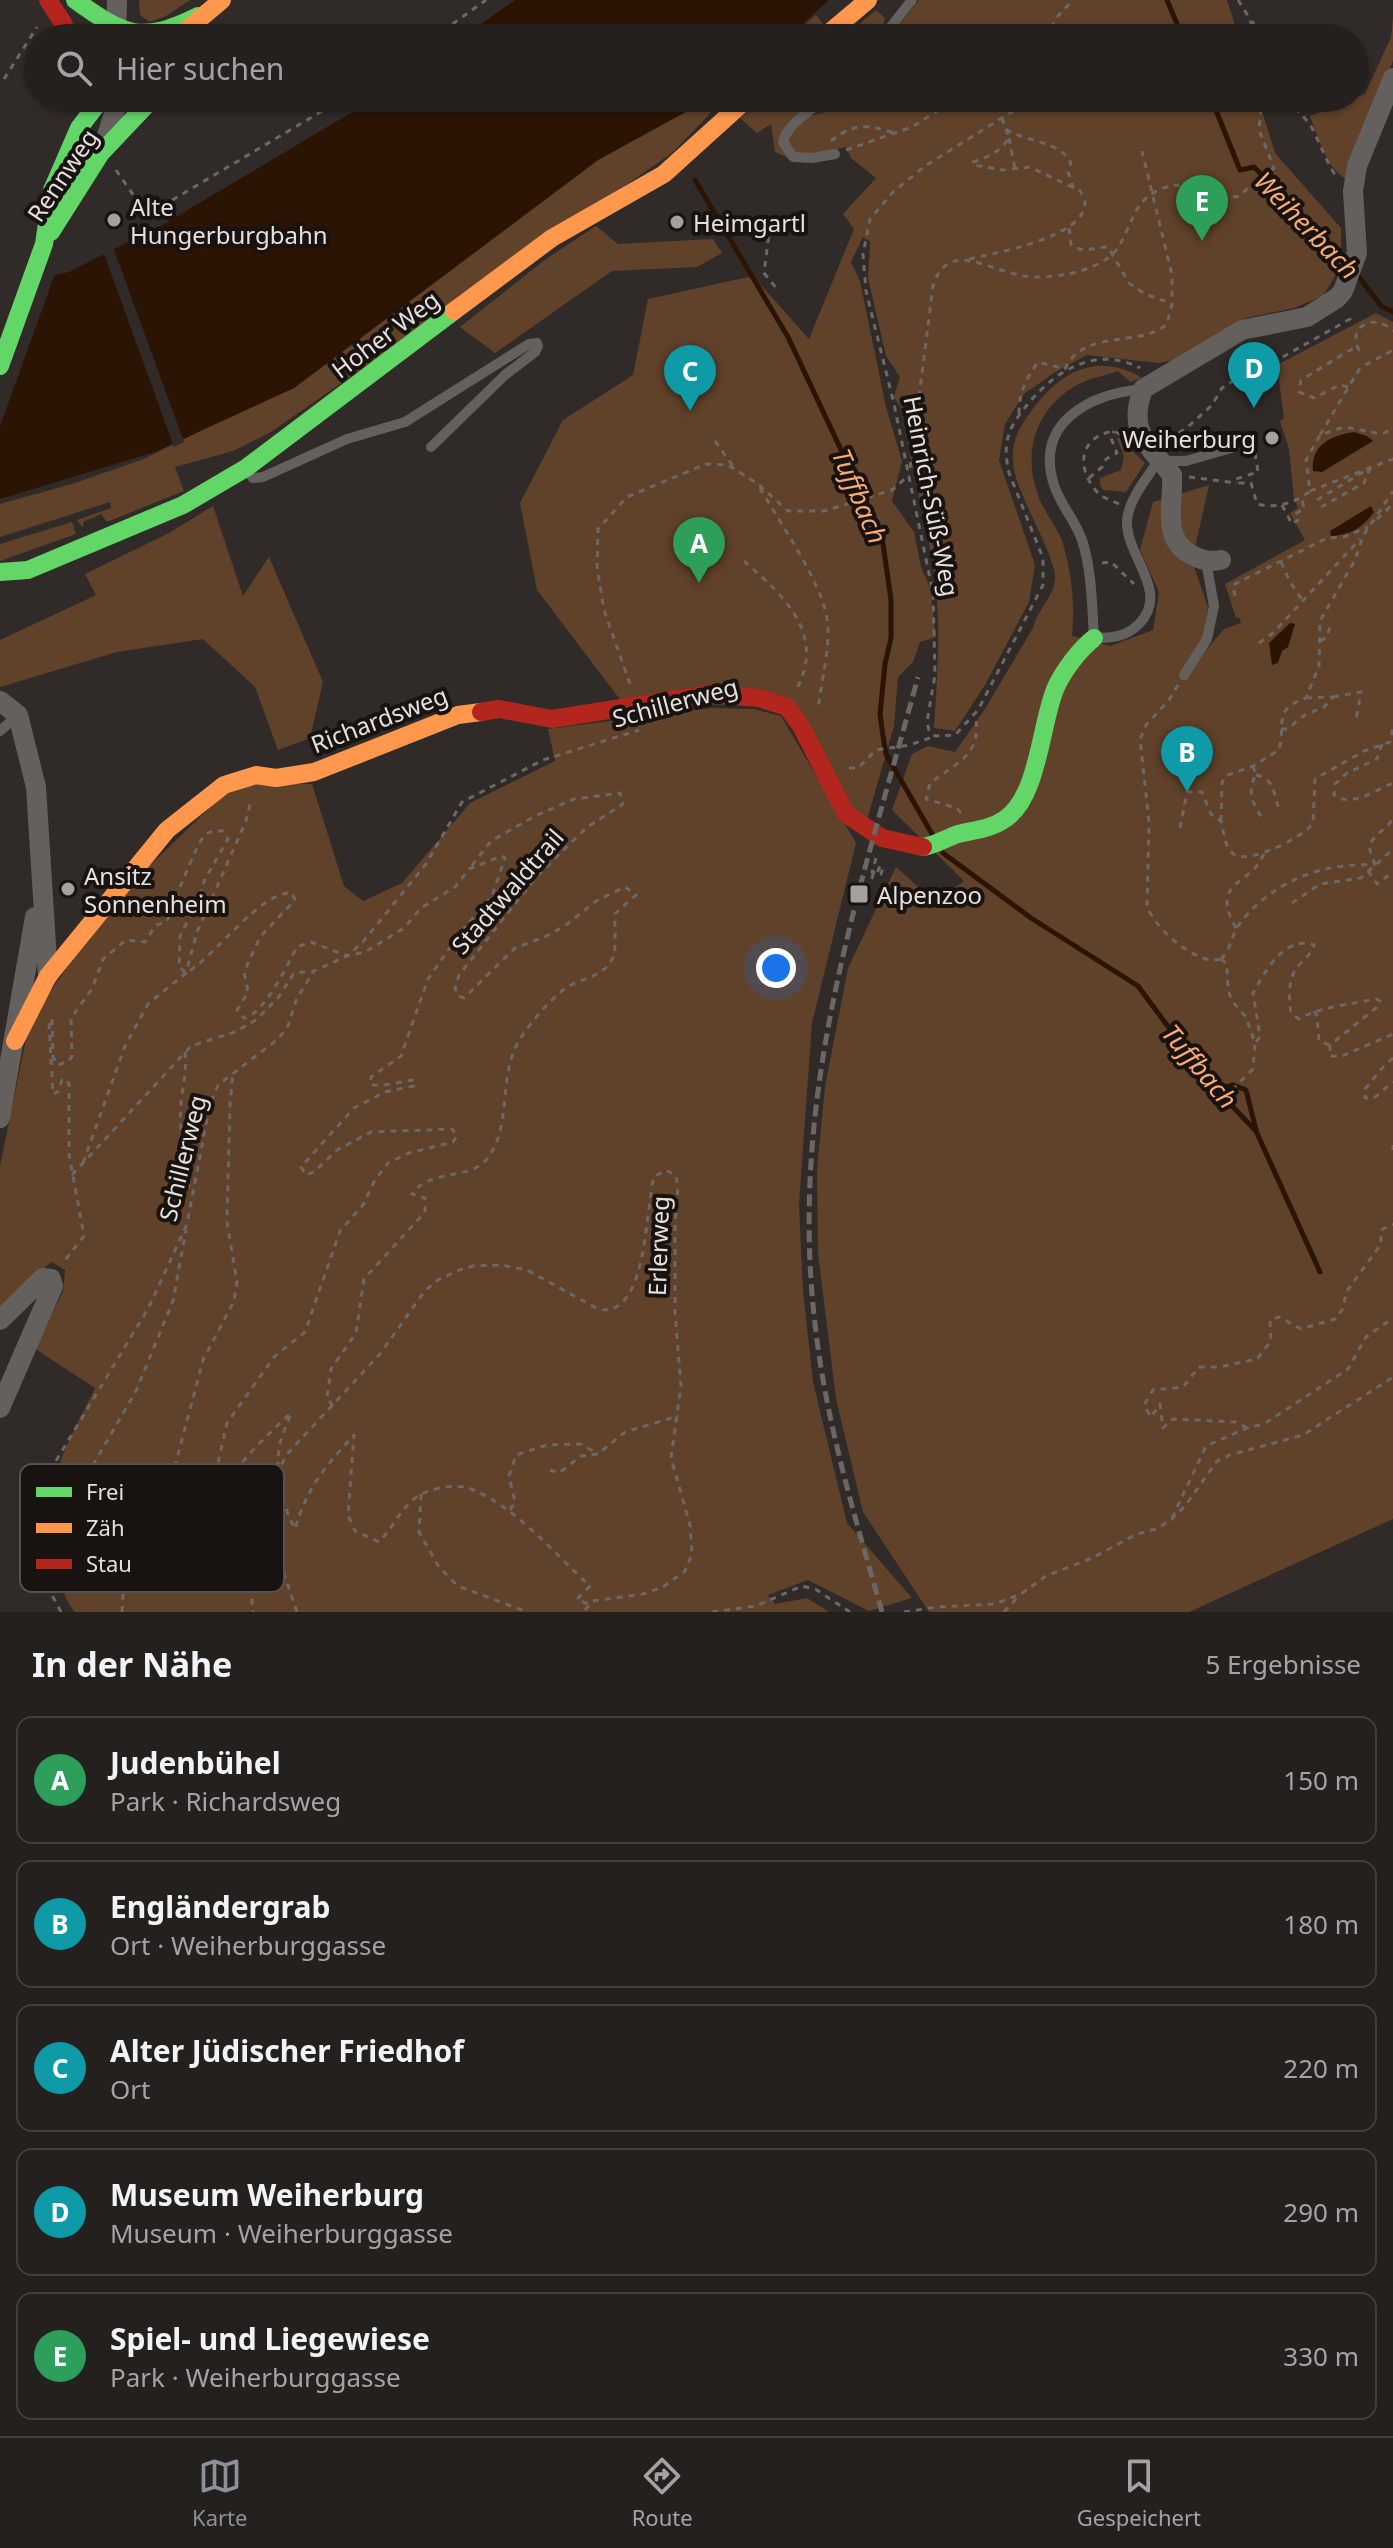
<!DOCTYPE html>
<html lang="de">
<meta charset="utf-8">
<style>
:root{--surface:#24201e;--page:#302d2b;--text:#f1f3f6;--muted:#a3a3a4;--line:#413e3c;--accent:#8c9099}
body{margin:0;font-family:"Noto Sans",sans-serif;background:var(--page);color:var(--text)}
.you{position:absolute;left:776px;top:968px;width:28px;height:28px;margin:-20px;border:6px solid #fff;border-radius:50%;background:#1a73e8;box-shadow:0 0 0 12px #1a73e833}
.badge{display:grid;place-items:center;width:52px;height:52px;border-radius:50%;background:var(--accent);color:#fff;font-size:26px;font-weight:700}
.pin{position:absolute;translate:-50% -66px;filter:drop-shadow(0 2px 4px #0008)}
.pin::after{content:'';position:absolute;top:42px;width:28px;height:24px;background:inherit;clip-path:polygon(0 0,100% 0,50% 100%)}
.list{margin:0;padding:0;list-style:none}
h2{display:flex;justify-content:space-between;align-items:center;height:104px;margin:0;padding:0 32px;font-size:34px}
h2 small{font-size:26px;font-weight:400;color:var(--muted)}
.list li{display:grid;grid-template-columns:52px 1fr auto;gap:24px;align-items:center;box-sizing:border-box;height:128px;margin:0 16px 16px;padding:0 16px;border:2px solid var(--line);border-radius:16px}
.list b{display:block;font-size:30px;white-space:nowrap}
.list p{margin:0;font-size:26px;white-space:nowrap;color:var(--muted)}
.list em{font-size:26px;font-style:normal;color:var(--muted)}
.icon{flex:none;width:44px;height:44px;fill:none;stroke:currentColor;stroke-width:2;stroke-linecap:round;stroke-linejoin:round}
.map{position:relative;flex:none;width:1393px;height:1612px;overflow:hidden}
.search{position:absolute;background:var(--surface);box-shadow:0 2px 6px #0004;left:24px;right:24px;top:24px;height:88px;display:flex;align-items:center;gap:20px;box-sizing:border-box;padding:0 28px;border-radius:44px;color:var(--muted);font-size:30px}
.sheet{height:824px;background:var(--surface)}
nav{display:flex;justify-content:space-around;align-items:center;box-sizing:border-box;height:112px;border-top:2px solid var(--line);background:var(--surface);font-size:22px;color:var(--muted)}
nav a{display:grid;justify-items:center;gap:4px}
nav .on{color:var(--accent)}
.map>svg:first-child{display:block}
.green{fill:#60412a}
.water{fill:#2b1404}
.pier{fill:#302b28}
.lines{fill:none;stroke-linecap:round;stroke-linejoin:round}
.stream{stroke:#2b1404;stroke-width:5}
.path{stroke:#6c6866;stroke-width:3;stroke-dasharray:6 6;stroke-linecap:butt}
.lane{stroke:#64605e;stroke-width:10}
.street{stroke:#64605e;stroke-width:20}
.fast{stroke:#63d668;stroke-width:18}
.slow{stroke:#ff974d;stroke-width:18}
.jam{stroke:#b3261e;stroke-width:18}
.rail{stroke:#6c6765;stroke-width:5;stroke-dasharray:12 6;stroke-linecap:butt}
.poi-dot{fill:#a6a19d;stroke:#181311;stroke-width:3}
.labels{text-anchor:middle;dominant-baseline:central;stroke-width:8;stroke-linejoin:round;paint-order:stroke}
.street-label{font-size:24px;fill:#e6e0dc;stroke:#181311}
.poi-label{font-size:24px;fill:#e6e0dc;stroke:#181311;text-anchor:start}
.water-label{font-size:26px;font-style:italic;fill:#f8ab74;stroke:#181311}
.key{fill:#181311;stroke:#56504e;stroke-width:2}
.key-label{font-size:22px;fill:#e6e0dc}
</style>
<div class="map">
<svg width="1393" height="1612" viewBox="0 0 1393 1612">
<rect width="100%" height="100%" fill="#302b28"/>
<g class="green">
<polygon points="139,0 190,0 166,16 150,22 140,15"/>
<polygon points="919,0 1227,0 1239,38 889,38"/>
<polygon points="876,10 885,18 879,38 843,38"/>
<polygon points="816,15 823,24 806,38 789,38"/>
<path d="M1393,17V61L1351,157L1346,179C1326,168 1318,137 1310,116L1365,94L1391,37Z"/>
<polygon points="711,98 725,98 672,153 271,432 233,451 175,467 184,491 107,522 101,514 83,522 84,526 82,527 77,520 111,508 110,502 0,537 0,504 75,483 144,459 242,410 294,388 598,160"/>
<path d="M765,98H826L811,116L825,112L838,98H1258L1275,153L1341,228V266L1323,296L1294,308L1246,318L1175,360L1158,363L1087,355L1054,373L1024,394L1005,424L999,460L1035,565L1029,602L985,685L955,731L934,728C937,679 941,629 935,581C929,528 912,477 905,424L917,411L910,403L901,408L894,397L900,377L886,356L868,278L870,242L863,237L851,262L860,281L886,407L902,461L892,501L914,532L921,567L930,587L936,637L920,642L913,662L898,677L894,726L867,820L850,810L793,704L625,706L537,590L520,503L563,420L633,375L648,299L753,276L809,339L854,229L843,214L876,178L851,158L846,147L790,159L775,152L771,124L757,133L740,118Z"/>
<polygon points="596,226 618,244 713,239 722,253 697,267 612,271 495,353 460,327 546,259"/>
<path d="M1376,313L1393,322V1519L1189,1612H929L863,1512L836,1399L818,1253L817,1169L825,1087L848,968L896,867L935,902L964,881L892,810L912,754L928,746L955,752L985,709L1033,628C1037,610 1054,597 1055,578C1056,572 1052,565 1051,560C1042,533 1014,486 1013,462C1011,439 1022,423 1035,406C1063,370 1099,352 1142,378L1130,382L1118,371C1107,375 1094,377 1083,382C1038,403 1021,450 1038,495C1044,513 1058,527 1063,544C1072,574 1075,605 1072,636L1110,646L1153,630L1159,592L1140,550L1153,502L1209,485L1192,561L1208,607L1201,656L1224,629L1241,623L1239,617L1236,618L1225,584L1305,540L1290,513L1298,508L1294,498L1289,449L1280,421L1284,418L1277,365Z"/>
<polygon points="1119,438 1145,463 1126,492 1103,490 1100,485 1100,478 1121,470 1124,456 1117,439"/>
<polygon points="213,506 243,596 269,557 323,682 310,738 278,750 255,687 203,639 117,652 0,687 0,640 96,595 85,574 169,533"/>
<polygon points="72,522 76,534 0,561 0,544"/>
<path d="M712,708L753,709L781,716L856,843L812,1023L799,1204L803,1291L813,1382L847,1523L912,1598L869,1611L808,1580L768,1595L775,1604L807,1598L829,1612H75C50,1582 48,1512 57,1474C63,1447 83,1414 95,1388L34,1348L63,1292L65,1270L51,1262L0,1310V1166L30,1020L116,898L223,795L250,784H312L344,886L363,901L402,883L470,803L555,761L548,729Z"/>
</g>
<g class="water">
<polygon points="515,0 829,0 787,38 461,38"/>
<polygon points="376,98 711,98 598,160 294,388 155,452 0,499 0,286 69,272 164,224"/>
<path d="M1354,432L1367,436L1373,441L1322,472L1313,471C1310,445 1332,435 1354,432Z"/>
<path d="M1371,506L1374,512C1363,528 1350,535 1331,536L1330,531Z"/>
<polygon points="1290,623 1295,624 1288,647 1282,651 1278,663 1272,665 1269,643"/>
</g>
<g class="pier">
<polygon points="113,247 184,442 174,447 103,251"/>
<polygon points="56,271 0,426 0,289 2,282"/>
</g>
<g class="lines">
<g class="stream">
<polyline points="1167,0 1183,38"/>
<polyline points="1211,98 1240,170 1254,167 1347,262"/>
<polyline points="695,180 788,337 882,537 891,600 891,638 885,664 880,714 883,736 886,754 932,834"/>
<polyline points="1356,273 1381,306 1393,312"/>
<polyline points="943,853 1031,918 1138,986 1209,1082 1256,1131 1320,1272"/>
<polyline points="1216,1090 1233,1085 1246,1090 1256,1130"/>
</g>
<g class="path">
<polyline points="1238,0 1250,19 1254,38"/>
<polyline points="1252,21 1262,38"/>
<polyline points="433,38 486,0"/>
<polyline points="1045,38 1057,17 1073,0"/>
<polyline points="4,79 37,27"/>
<path d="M1034,98L925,166L893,192L870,219L863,254L866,291L894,404L933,593L935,675L927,722L929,730L935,736L955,735L978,710L1043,585V558L1009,473C1007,463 1005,453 1007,442C1009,428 1018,416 1027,405C1055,371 1095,345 1140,368"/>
<path d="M1288,98C1294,110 1306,117 1312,128C1320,144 1326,160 1335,175"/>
<path d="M1006,129C1025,142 1061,141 1071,163L1068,172L1074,189"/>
<polyline points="1009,138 1015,169"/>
<path d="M831,141C854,123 866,124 894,133"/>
<polyline points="846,150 912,127 958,98"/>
<polyline points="116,170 147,215 344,98"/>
<polyline points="752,222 769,234 764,273 777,289"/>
<path d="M1069,228L1071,245C1084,254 1094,247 1108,247L1129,283L1145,294L1170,303"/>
<path d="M969,259C995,253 1087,237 1085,202C1085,201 1081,192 1080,191L1030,167L1003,170L973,165V162C988,157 1000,152 1009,138L1002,118"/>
<path d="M1348,387L1340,385L1314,398L1299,392L1301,380L1352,349L1359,350C1346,325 1376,313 1393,331"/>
<path d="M1019,414C1019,392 1026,379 1038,362L1065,369C1083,328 1141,348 1167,324L1172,304V275L1142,151"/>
<polyline points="1320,435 1360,368 1393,350"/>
<polyline points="1169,440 1190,425 1212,405 1222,388 1250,370 1272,363 1350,319 1347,313"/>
<polyline points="715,441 733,466"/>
<path d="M1255,453L1258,472L1236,479L1237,483H1251L1257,504C1275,509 1296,503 1310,491L1306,460L1320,435L1344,427L1382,434L1393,429"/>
<path d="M910,468L933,286C947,241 983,267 1015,274C1033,279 1051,277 1069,274C1085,270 1107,263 1117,249C1135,222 1132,196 1170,186C1184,182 1221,194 1237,197L1274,168L1259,130L1262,98"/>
<polyline points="1189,477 1237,483"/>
<polyline points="1089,478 1102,467 1106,459 1117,453 1111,438 1114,431"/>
<path d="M760,488C779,522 822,582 827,619C831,649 821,680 818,710"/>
<polyline points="1310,491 1393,459"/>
<polyline points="1317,500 1368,469"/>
<path d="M1119,504C1111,500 1102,498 1097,492C1075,467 1080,436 1114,431L1121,435"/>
<polyline points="1282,505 1292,524 1298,520 1295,514 1304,509 1302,498"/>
<polyline points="1321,507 1364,483 1371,466"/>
<polyline points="1377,519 1393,504"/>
<path d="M744,561C783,595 827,634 796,690"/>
<polyline points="1281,562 1290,582 1303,601"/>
<polyline points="1102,563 1111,562 1134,584"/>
<polyline points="1235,596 1233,585 1327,538 1344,537 1368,527"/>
<polyline points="1320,641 1326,638 1332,622"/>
<polyline points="1259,643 1273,633 1360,539"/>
<polyline points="630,684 604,610 597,567 598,529 627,497 706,464 728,465 758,484 788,511 824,511 892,490 909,475"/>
<path d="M1178,685L1169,700L1146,725L1140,739L1149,822L1147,906C1154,928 1198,967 1221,959"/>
<polyline points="1333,697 1361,692 1356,720"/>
<polyline points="1281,729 1287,729 1305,715 1324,707 1333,697 1308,698"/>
<path d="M1382,744L1377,759L1347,773L1335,784L1334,795C1350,808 1376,790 1393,783"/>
<path d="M1253,766L1256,775C1246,791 1253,805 1263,819"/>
<polyline points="849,768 858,768 876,750 910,745 935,736"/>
<path d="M1256,775C1276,779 1273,796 1280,811"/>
<path d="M961,813L957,808L926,799L930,783C958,762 983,754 975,715"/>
<path d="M1221,821L1222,783L1225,776L1253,766L1279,750C1286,724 1272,709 1306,698L1319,666L1320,621L1355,560L1363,536L1393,491"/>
<path d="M1180,828L1187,792H1202L1211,814L1221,821C1224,831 1224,849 1235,855C1250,864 1304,837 1313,823L1315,779L1364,751L1390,742L1393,727"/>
<polyline points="876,858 872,872 877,873"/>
<path d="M1375,865L1369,847C1375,832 1387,830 1393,818"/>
<polyline points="1368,871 1377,884 1393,872"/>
<polyline points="872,879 873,874 881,874 883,867 880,866 877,873"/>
<polyline points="1292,903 1320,884 1361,878 1393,849"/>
<path d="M1236,928C1208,879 1253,886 1264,853"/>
<path d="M1221,959L1227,964L1228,990L1232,1001L1246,1017L1255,1043L1260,1037L1253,993C1265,972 1284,935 1314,945C1311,957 1299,962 1294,972C1288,985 1289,1000 1291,1013L1299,1019C1319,1007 1352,1004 1376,999L1380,1001L1376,1008L1330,1045V1056H1342L1393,1034"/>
<path d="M1221,959C1231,949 1231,937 1238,926C1270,882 1322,862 1375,865"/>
<polyline points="1314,1011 1317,1016 1319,1041 1330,1045"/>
<path d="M52,1019L53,1057L58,1065L69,1061L72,1056L71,1018L92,989L103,959L126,940L145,942L155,926L167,921C172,907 197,842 205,835C211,830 216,831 223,831L228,839L205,879L197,903L180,936L179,967L186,973C216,956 260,891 292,893L295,900L260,937L244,972L248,992L237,1010L244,1018C264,1015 287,965 297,947L311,942L347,956L365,952L404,928L421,908L455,887L469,869L502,856L505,858L492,896L460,933L428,979L401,1056L371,1077L370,1084C379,1088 403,1081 414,1080V1086L385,1092L354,1108L301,1167L306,1175L314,1172L337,1150L371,1132L452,1129L457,1136L453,1142L409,1153L388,1163L375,1180L363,1205L340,1231L305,1332L274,1357L227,1423L206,1516C226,1544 252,1576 253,1612"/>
<polyline points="49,1023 53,1094 58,1092 62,1080 66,1079 69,1084 69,1154 84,1236 62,1264"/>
<path d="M185,1052C187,1069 183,1085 181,1102C179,1129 183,1157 185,1184L194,1188"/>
<polyline points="1393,1058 1384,1066 1365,1089 1365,1098 1374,1098 1393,1082"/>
<polyline points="1232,1090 1253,1069 1255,1043"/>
<polyline points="1393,1145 1393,1150"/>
<polyline points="83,1163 125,1046 148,1004 186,973 197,932 246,821 251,800"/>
<polyline points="72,1175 191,1046 235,1032 256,1020 278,998 294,973 314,971"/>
<path d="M333,1406L327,1398L331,1369L356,1333L364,1279L425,1212V1198L412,1194C430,1168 469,1181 487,1159C514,1124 496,1073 522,1036C533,1020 547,1003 563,990C578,978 605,978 613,957C617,945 614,926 615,914L636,895L625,887L596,901L566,925L547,936L515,948L464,998L458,996L455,988L459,975L537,876L586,828L623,804L620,793L574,799L535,816L491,841L469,869"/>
<polyline points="1247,1428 1236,1422 1173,1419 1163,1428 1160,1404 1151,1417 1144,1405 1153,1390 1183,1387 1199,1367 1219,1367 1257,1359 1271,1341 1270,1320 1279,1317 1301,1329 1335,1319 1342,1310 1347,1291 1381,1244 1381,1230 1393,1224"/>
<polyline points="550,1470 559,1473 581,1456 598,1454 625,1432 678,1416"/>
<polyline points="421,1494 419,1532 439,1567 458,1586 527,1612"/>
<polyline points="510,1510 515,1502 509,1476 516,1455 547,1445 581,1444 598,1454"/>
<polyline points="1172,1518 1206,1446 1247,1428 1264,1424 1348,1369 1366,1337 1393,1318"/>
<path d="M234,1551C229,1534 218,1507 225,1489C236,1464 270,1432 291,1413C287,1425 280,1438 279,1449C275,1477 283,1506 295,1529C308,1486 324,1468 354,1435L348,1515L355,1531L379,1542C394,1527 400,1508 418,1496C431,1488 457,1483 471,1489C515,1506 556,1555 590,1586L577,1599L588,1604"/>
<polyline points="231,1553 197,1528 184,1508 175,1466 203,1360 234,1301 237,1282 227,1222 230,1105 233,1072"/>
<polyline points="61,1612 53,1597 43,1512 51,1469 149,1307 187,1224 210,1104 218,1085 278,1039 288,1026 297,998 314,971 347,956 362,943 426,864 462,802 543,760 639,730"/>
<polyline points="122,1612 124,1577 91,1502 86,1477 136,1391 173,1301 186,1230"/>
<path d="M297,1612L268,1526L266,1502L268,1491L287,1454L380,1354L424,1292L436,1281L459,1270L473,1266L501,1265L527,1270L598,1309C648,1320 645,1208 654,1177L666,1170L676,1176L678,1188L675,1223V1313L681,1386L671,1458L690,1525L692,1554L685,1571L663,1587L643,1594L593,1601L583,1612"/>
<polyline points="712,1612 756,1606 802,1586 815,1589 850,1612"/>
<polyline points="904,1612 938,1607 995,1604 1021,1594 1046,1576 1092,1558 1137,1534 1156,1529 1171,1520 1185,1506 1217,1461 1230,1455 1303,1435 1393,1377"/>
<polyline points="1004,1612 1018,1597"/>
</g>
<g class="lane">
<polyline points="882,38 912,0"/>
<path d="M825,98C812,111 787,123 783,142L793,157L812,158L835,154"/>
<path d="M1143,389C1090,394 1034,422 1054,485C1060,504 1075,520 1082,540C1092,570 1092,606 1094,638C1112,638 1126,637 1139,624C1171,591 1125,556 1127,520C1129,499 1147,478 1158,461H1186L1252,442"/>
<polyline points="247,471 253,478 263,477 347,439 405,422 529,344 537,343 538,346 535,352 505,375 431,447"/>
<polyline points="1184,675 1207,639 1214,606 1206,561"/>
<polyline points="0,731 18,715"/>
</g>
<g class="street">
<polyline points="116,38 117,0"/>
<polyline points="105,142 119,98"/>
<path d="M1221,560C1209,562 1201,560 1190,554C1161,539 1174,500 1172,475C1148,444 1127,432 1143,389L1242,330L1307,317L1337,298L1343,291L1357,253L1353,191L1357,166L1393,78"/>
<polyline points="0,701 18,715 36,787 48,976"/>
<polyline points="0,1118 35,917"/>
<polyline points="0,1320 43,1278 51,1279 53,1286 0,1408"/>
</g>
<g class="fast">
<path d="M75,0C125,36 141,44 198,16"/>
<polyline points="51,232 101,153 153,98"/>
<polyline points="0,366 44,244 52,190 79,128 102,98"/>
<polyline points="0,572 28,570 183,505 246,468 454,311"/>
<path d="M923,847C936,845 946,838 958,834C974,830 991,829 1005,819C1039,797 1041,720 1056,687C1064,670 1079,650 1094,638"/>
</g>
<g class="slow">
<polyline points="177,38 222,0"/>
<polyline points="823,38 868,0"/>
<polyline points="454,311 552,238 664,174 748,98"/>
<polyline points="15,1041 48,976 167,830 224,785 256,775 276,778 314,772 458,715 481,712"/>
</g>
<g class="jam">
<polyline points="48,0 63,23 69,38"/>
<polyline points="481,712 499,709 552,719 710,694 759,698 787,707 801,726 846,814 882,838 923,847"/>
</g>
<path class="rail" d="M882,1612C855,1517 826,1423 815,1324C788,1094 859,895 918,677"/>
</g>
<g class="poi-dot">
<circle cx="114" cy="220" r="8"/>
<circle cx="677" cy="222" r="8"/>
<circle cx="1272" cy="438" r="8"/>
<circle cx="68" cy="889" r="8"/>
<rect x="849" y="884" width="20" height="20" rx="4"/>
</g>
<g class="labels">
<g class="street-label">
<text transform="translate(62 175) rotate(-56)">Rennweg</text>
<text transform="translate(385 334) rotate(-37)">Hoher Weg</text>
<text transform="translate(932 496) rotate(79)">Heinrich-Süß-Weg</text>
<text transform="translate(675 702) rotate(-15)">Schillerweg</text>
<text transform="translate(379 719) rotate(-21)">Richardsweg</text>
<text transform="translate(507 891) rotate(-49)">Stadtwaldtrail</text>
<text transform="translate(182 1158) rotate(-76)">Schillerweg</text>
<text transform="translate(658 1246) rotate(-88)">Erlerweg</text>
</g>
<g class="poi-label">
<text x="130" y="206">Alte<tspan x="130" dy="28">Hungerburgbahn</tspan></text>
<text x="693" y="222">Heimgartl</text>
<text x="1256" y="438" text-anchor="end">Weiherburg</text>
<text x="84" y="875">Ansitz<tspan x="84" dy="28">Sonnenheim</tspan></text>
<text x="877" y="894">Alpenzoo</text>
</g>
<g class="water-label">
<text transform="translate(1307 225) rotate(46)">Weiherbach</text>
<text transform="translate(860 496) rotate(67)">Tuffbach</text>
<text transform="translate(1200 1066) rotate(50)">Tuffbach</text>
</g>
</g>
<rect x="20" y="1464" width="264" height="128" rx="12" class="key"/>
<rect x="36" y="1487" width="36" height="10" fill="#63d668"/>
<rect x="36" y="1523" width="36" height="10" fill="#ff974d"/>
<rect x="36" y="1559" width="36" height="10" fill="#b3261e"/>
<g class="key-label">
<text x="86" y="1500">Frei</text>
<text x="86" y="1536">Zäh</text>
<text x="86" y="1572">Stau</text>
</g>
</svg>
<div class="you"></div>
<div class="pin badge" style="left:699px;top:583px;background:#2e9e5b">A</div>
<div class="pin badge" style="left:1187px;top:792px;background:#0f9aa8">B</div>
<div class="pin badge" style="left:690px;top:411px;background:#0f9aa8">C</div>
<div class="pin badge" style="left:1254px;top:408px;background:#0f9aa8">D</div>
<div class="pin badge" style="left:1202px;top:241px;background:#2e9e5b">E</div>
<div class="search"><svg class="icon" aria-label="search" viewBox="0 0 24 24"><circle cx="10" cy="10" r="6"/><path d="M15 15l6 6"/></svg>Hier suchen</div>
</div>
<section class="sheet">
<h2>In der Nähe<small>5 Ergebnisse</small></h2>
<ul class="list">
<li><span class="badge" style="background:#2e9e5b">A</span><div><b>Judenbühel</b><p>Park · Richardsweg</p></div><em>150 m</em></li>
<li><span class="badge" style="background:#0f9aa8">B</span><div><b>Engländergrab</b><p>Ort · Weiherburggasse</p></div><em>180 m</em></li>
<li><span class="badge" style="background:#0f9aa8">C</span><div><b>Alter Jüdischer Friedhof</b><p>Ort</p></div><em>220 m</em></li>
<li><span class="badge" style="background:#0f9aa8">D</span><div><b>Museum Weiherburg</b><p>Museum · Weiherburggasse</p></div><em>290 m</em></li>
<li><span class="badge" style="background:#2e9e5b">E</span><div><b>Spiel- und Liegewiese</b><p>Park · Weiherburggasse</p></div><em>330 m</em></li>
</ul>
</section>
<nav>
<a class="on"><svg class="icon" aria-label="map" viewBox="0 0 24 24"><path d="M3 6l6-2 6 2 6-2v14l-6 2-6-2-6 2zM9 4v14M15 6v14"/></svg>Karte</a>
<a><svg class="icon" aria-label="directions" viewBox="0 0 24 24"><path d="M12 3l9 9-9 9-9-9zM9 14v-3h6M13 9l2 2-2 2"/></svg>Route</a>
<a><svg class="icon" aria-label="saved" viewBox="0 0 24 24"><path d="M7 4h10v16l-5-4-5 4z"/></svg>Gespeichert</a>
</nav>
